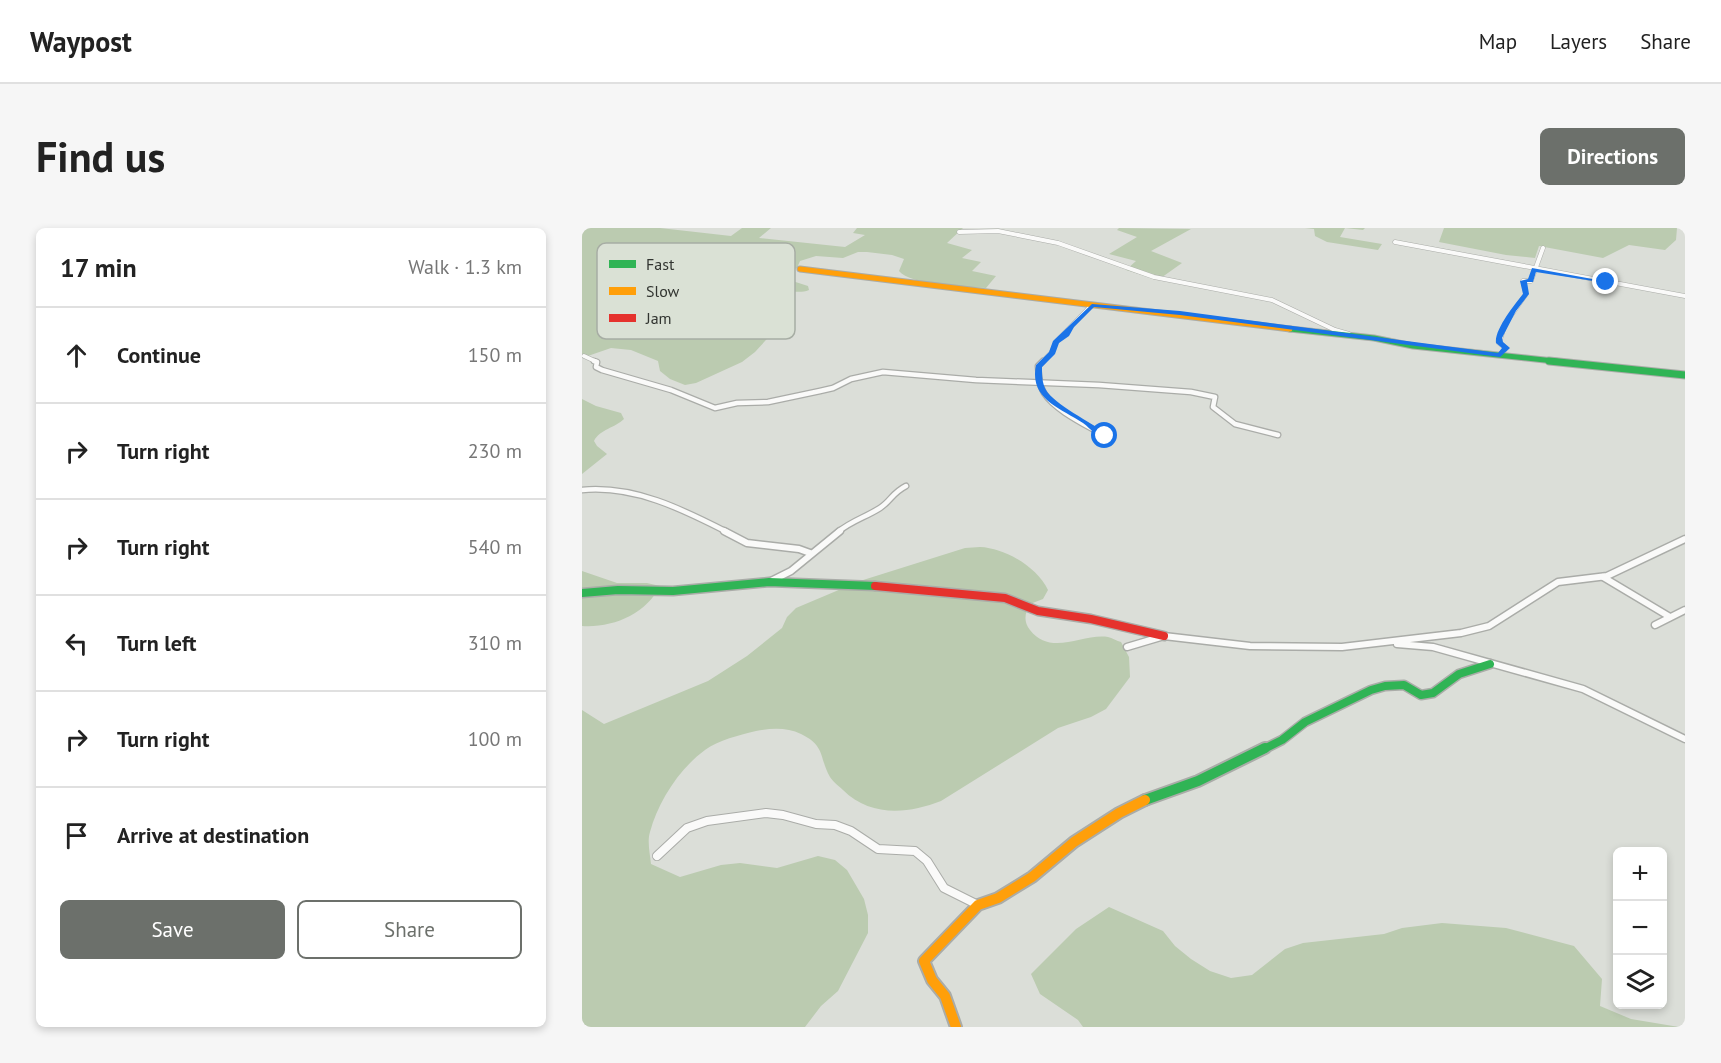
<!DOCTYPE html>
<meta charset="utf-8">
<style>
:root{--surface:#fff;--page:#f6f6f6;--text:#222;--muted:#767676;--line:#e0e0e0;--accent:#6c706b}
body{margin:0;font-family:"PT Sans",sans-serif;background:var(--page);color:var(--text)}
.controls{position:absolute;right:18px;bottom:18px;display:grid;overflow:hidden;border-radius:9px;box-shadow:0 3px 9px #0003}
.controls button{width:54px;height:54px;display:grid;place-items:center;padding:0;border:0;border-bottom:2px solid var(--line);background:var(--surface);color:var(--text);font:30px sans-serif}
.stop{position:absolute;width:18px;height:18px;margin:-14px;border:4px solid #1a73e8;border-radius:50%;background:#fff}
.stop.end{background:#1a73e8;border-color:#fff;box-shadow:0 2px 6px #0008}
.list{margin:0;padding:0;list-style:none}
h2{display:flex;justify-content:space-between;align-items:center;height:78px;margin:0;padding:0 24px;font-size:26px}
h2 small{font-size:20px;font-weight:400;color:var(--muted)}
.list li{display:grid;grid-template-columns:39px 1fr auto;gap:18px;align-items:center;box-sizing:border-box;height:96px;padding:0 24px;border-top:2px solid var(--line)}
.list b{display:block;font-size:22px;white-space:nowrap}
.list em{font-size:20px;font-style:normal;color:var(--muted)}
.actions{display:flex;gap:12px;padding:18px 24px}
.actions a{flex:1;padding:14px 0;border:2px solid var(--accent);border-radius:9px;text-align:center;font-size:21px;color:var(--accent)}
.actions .main{background:var(--accent);color:#fff}
.icon{flex:none;width:33px;height:33px;fill:none;stroke:currentColor;stroke-width:2;stroke-linecap:round;stroke-linejoin:round}
.map{position:relative;flex:none;width:1103px;height:799px;overflow:hidden;border-radius:9px}
header{display:flex;align-items:center;gap:36px;box-sizing:border-box;height:84px;padding:0 30px;background:var(--surface);border-bottom:2px solid var(--line)}
header strong{font-size:28px}
nav{display:flex;gap:33px;margin-inline-start:auto;font-size:21px}
.intro{display:flex;align-items:center;justify-content:space-between;box-sizing:border-box;height:144px;padding:0 36px}
h1{margin:0;font-size:42px}
.button{padding:15px 27px;border-radius:9px;background:var(--accent);color:#fff;font-size:21px;font-weight:700}
main{display:flex;gap:36px;padding:0 36px}
aside{flex:1;background:var(--surface);border-radius:9px;box-shadow:0 3px 9px #0003}
.map>svg:first-child{display:block}
.green{fill:#bbcbb0}
.lines{fill:none;stroke-linecap:round;stroke-linejoin:round}
.street-far3-casing{stroke:#aaaca8;stroke-width:5}
.street-far2-casing{stroke:#aaaca8;stroke-width:7}
.street-far1-casing{stroke:#aaaca8;stroke-width:9}
.street-casing{stroke:#aaaca8;stroke-width:10}
.fast-far3-casing{stroke:#aaaca8;stroke-width:7}
.fast-far2-casing{stroke:#aaaca8;stroke-width:9}
.fast-far1-casing{stroke:#aaaca8;stroke-width:11}
.fast-casing{stroke:#aaaca8;stroke-width:14}
.slow-far1-casing{stroke:#aaaca8;stroke-width:7}
.slow-casing{stroke:#aaaca8;stroke-width:14}
.jam-casing{stroke:#aaaca8;stroke-width:11}
.street-far3{stroke:#fafaf9;stroke-width:4}
.street-far2{stroke:#fafaf9;stroke-width:4.5}
.street-far1{stroke:#fafaf9;stroke-width:6}
.street{stroke:#fafaf9;stroke-width:8}
.fast-far3{stroke:#30b455;stroke-width:5}
.fast-far2{stroke:#30b455;stroke-width:7}
.fast-far1{stroke:#30b455;stroke-width:8}
.fast{stroke:#30b455;stroke-width:10}
.slow-far1{stroke:#ff9f0a;stroke-width:5}
.slow{stroke:#ff9f0a;stroke-width:10}
.jam{stroke:#e5322d;stroke-width:8}
.route{fill:#1a73e8}
.key{fill:#dae1d5;stroke:#a7ada4;stroke-width:1.5}
.key-label{font-size:16px;fill:#313430}
</style>
<header>
<strong>Waypost</strong>
<nav><a>Map</a><a>Layers</a><a>Share</a></nav>
</header>
<div class="intro"><h1>Find us</h1><a class="button">Directions</a></div>
<main>
<aside>
<h2>17 min<small>Walk · 1.3 km</small></h2>
<ul class="list">
<li><svg class="icon" aria-label="ahead" viewBox="0 0 24 24"><path d="M12 20V5M6 11l6-6 6 6"/></svg><div><b>Continue</b></div><em>150 m</em></li>
<li><svg class="icon" aria-label="right" viewBox="0 0 24 24"><path d="M7 20v-9h11M14 6l5 5-5 5"/></svg><div><b>Turn right</b></div><em>230 m</em></li>
<li><svg class="icon" aria-label="right" viewBox="0 0 24 24"><path d="M7 20v-9h11M14 6l5 5-5 5"/></svg><div><b>Turn right</b></div><em>540 m</em></li>
<li><svg class="icon" aria-label="left" viewBox="0 0 24 24"><path d="M17 20v-9H6M10 6l-5 5 5 5"/></svg><div><b>Turn left</b></div><em>310 m</em></li>
<li><svg class="icon" aria-label="right" viewBox="0 0 24 24"><path d="M7 20v-9h11M14 6l5 5-5 5"/></svg><div><b>Turn right</b></div><em>100 m</em></li>
<li><svg class="icon" aria-label="arrive" viewBox="0 0 24 24"><path d="M6 21V4h12l-3 4 3 4H6"/></svg><div><b>Arrive at destination</b></div></li>
</ul>
<div class="actions"><a class="main">Save</a><a>Share</a></div>
</aside>
<div class="map">
<svg width="1103" height="799" viewBox="0 0 1103 799">
<rect width="100%" height="100%" fill="#dbded8"/>
<g class="green">
<path d="M0,0H78L149,8L160,0H189L177,10L263,19L283,7L271,5L275,0H381L365,15L390,22L380,30L399,34L390,43L414,48L404,60C386,59 328,57 317,43L322,31L310,27L285,24H276L261,30L234,28L218,33L215,40L202,46L201,50L226,58L227,62C213,68 197,56 187,71L212,76L206,88L173,124L160,134L114,155L103,157L88,151L78,143L76,133L49,122L29,120L0,130Z"/>
<polygon points="537,0 609,1 569,23 600,35 576,52 544,42 554,33 527,26 555,9 535,2"/>
<polygon points="723,0 783,0 781,2 763,0 758,9 800,16 796,22 745,14 733,8 732,1"/>
<polygon points="862,0 1095,0 1094,12 1083,22 1047,17 1021,30 957,18 953,30 924,27 857,14"/>
<path d="M0,171L14,178L39,185L42,191C33,200 18,201 12,213L15,218L25,226L0,246Z"/>
<path d="M398,319C423,320 455,339 466,362L461,371L448,376C443,385 441,393 448,402C469,429 501,405 526,409C530,410 535,413 539,414L547,429L548,449L524,481L509,489L476,500L359,573C326,586 288,589 261,562C257,558 251,554 248,549C237,530 244,518 219,506C205,499 189,500 174,503C158,507 136,512 123,522C97,541 76,574 68,604C65,613 68,626 69,636L98,649L139,637L158,635L195,640L236,628L253,632L265,642L282,671L286,687V705L256,763L239,778L223,799H0V482L22,496L126,453L165,428L200,400L205,389L214,380L278,353L383,320Z"/>
<path d="M0,343L35,355H65L78,358C64,386 31,400 0,398Z"/>
<polygon points="527,679 581,703 593,718 609,731 628,743 649,750 670,747 703,721 721,715 802,706 820,700 860,695 924,700 992,718 1020,751 1018,778 1049,791 1097,799 501,799 496,792 458,766 449,746 494,701"/>
</g>
<g class="lines">
<g class="street-far3-casing">
<g id="street-far3">
<polyline points="377,4 416,3 476,15 572,49 690,72 753,102 767,106"/>
<polyline points="813,14 1103,68"/>
<polyline points="918,127 924,120 917,115 923,96 944,66 941,53 949,53 961,20"/>
<polyline points="2,128 15,134"/>
<polyline points="460,134 470,124 474,114 510,77"/>
</g>
</g>
<g class="street-far2-casing">
<g id="street-far2">
<polyline points="12,133 15,134 14,139 20,142 89,162 133,180 155,175 186,174 238,163 251,160 269,151 301,144 394,152 517,157 609,164 633,169 631,179 653,196 696,207"/>
<path d="M461,133L456,138C457,148 457,157 462,165C474,184 509,199 528,211"/>
<path d="M0,262C52,257 100,281 145,304"/>
<path d="M256,304C269,293 284,289 298,280C309,273 310,265 324,258"/>
</g>
</g>
<g class="street-far1-casing">
<g id="street-far1">
<polyline points="142,303 165,315 217,321 228,325"/>
<polyline points="1021,349 1088,389"/>
<polyline points="189,353 209,343 258,303"/>
<polyline points="1073,397 1103,382"/>
<polyline points="815,416 851,419 1001,461 1103,511"/>
<polyline points="545,419 582,408 668,418 760,419 879,405 907,398 976,354 1025,348 1103,311"/>
</g>
</g>
<g class="street-casing">
<polyline id="street" points="75,628 105,600 125,593 184,585 201,587 234,596 253,597 269,603 296,621 333,623 345,633 362,660 396,677"/>
</g>
<g class="fast-far3-casing">
<polyline id="fast-far3" points="708,101 792,110 831,118 981,134"/>
</g>
<g class="fast-far2-casing">
<polyline id="fast-far2" points="967,133 1103,147"/>
</g>
<g class="fast-far1-casing">
<g id="fast-far1">
<polyline points="0,365 36,362 91,363 187,354 293,358"/>
<polyline points="680,522 700,512 723,494 789,462 803,458 822,457 839,467 851,465 877,446 908,436"/>
</g>
</g>
<g class="fast-casing">
<polyline id="fast" points="563,572 616,553 683,520"/>
</g>
<g class="slow-far1-casing">
<polyline id="slow-far1" points="218,41 708,101"/>
</g>
<g class="slow-casing">
<polyline id="slow" points="374,799 363,768 350,752 342,733 396,677 416,670 450,649 492,614 537,585 563,572"/>
</g>
<g class="jam-casing">
<polyline id="jam" points="293,358 423,370 456,383 509,391 582,408"/>
</g>
<use href="#street-far3" class="street-far3"/>
<use href="#street-far2" class="street-far2"/>
<use href="#street-far1" class="street-far1"/>
<use href="#street" class="street"/>
<use href="#fast-far3" class="fast-far3"/>
<use href="#fast-far2" class="fast-far2"/>
<use href="#fast-far1" class="fast-far1"/>
<use href="#fast" class="fast"/>
<use href="#slow-far1" class="slow-far1"/>
<use href="#slow" class="slow"/>
<use href="#jam" class="jam"/>
</g>
<path class="route" d="M950,40L1027,54L1024,55L954,44L951,54H945L947,66L934,83L920,110L921,114L928,120L918,129L598,87L512,79L492,99L487,108L477,115L473,126L460,139C460,147 460,155 464,162C472,176 510,195 525,206V210C516,210 509,201 501,195C478,180 447,171 454,137L467,124L471,113L510,76L598,83L916,125L920,120L914,115C912,102 933,76 941,66L938,53L946,51Z"/>
<rect x="15" y="15" width="198" height="96" rx="9" class="key"/>
<rect x="27" y="32" width="27" height="8" fill="#30b455"/>
<rect x="27" y="59" width="27" height="8" fill="#ff9f0a"/>
<rect x="27" y="86" width="27" height="8" fill="#e5322d"/>
<g class="key-label">
<text x="64" y="42">Fast</text>
<text x="64" y="69">Slow</text>
<text x="64" y="96">Jam</text>
</g>
</svg>
<div class="controls">
<button>+</button>
<button>−</button>
<button><svg class="icon" aria-label="layers" viewBox="0 0 24 24"><path d="M12 4l9 5-9 5-9-5zM3 14l9 5 9-5"/></svg></button>
</div>
<div class="stop" style="left:523px;top:208px"></div>
<div class="stop end" style="left:1024px;top:54px"></div>
</div>
</main>
